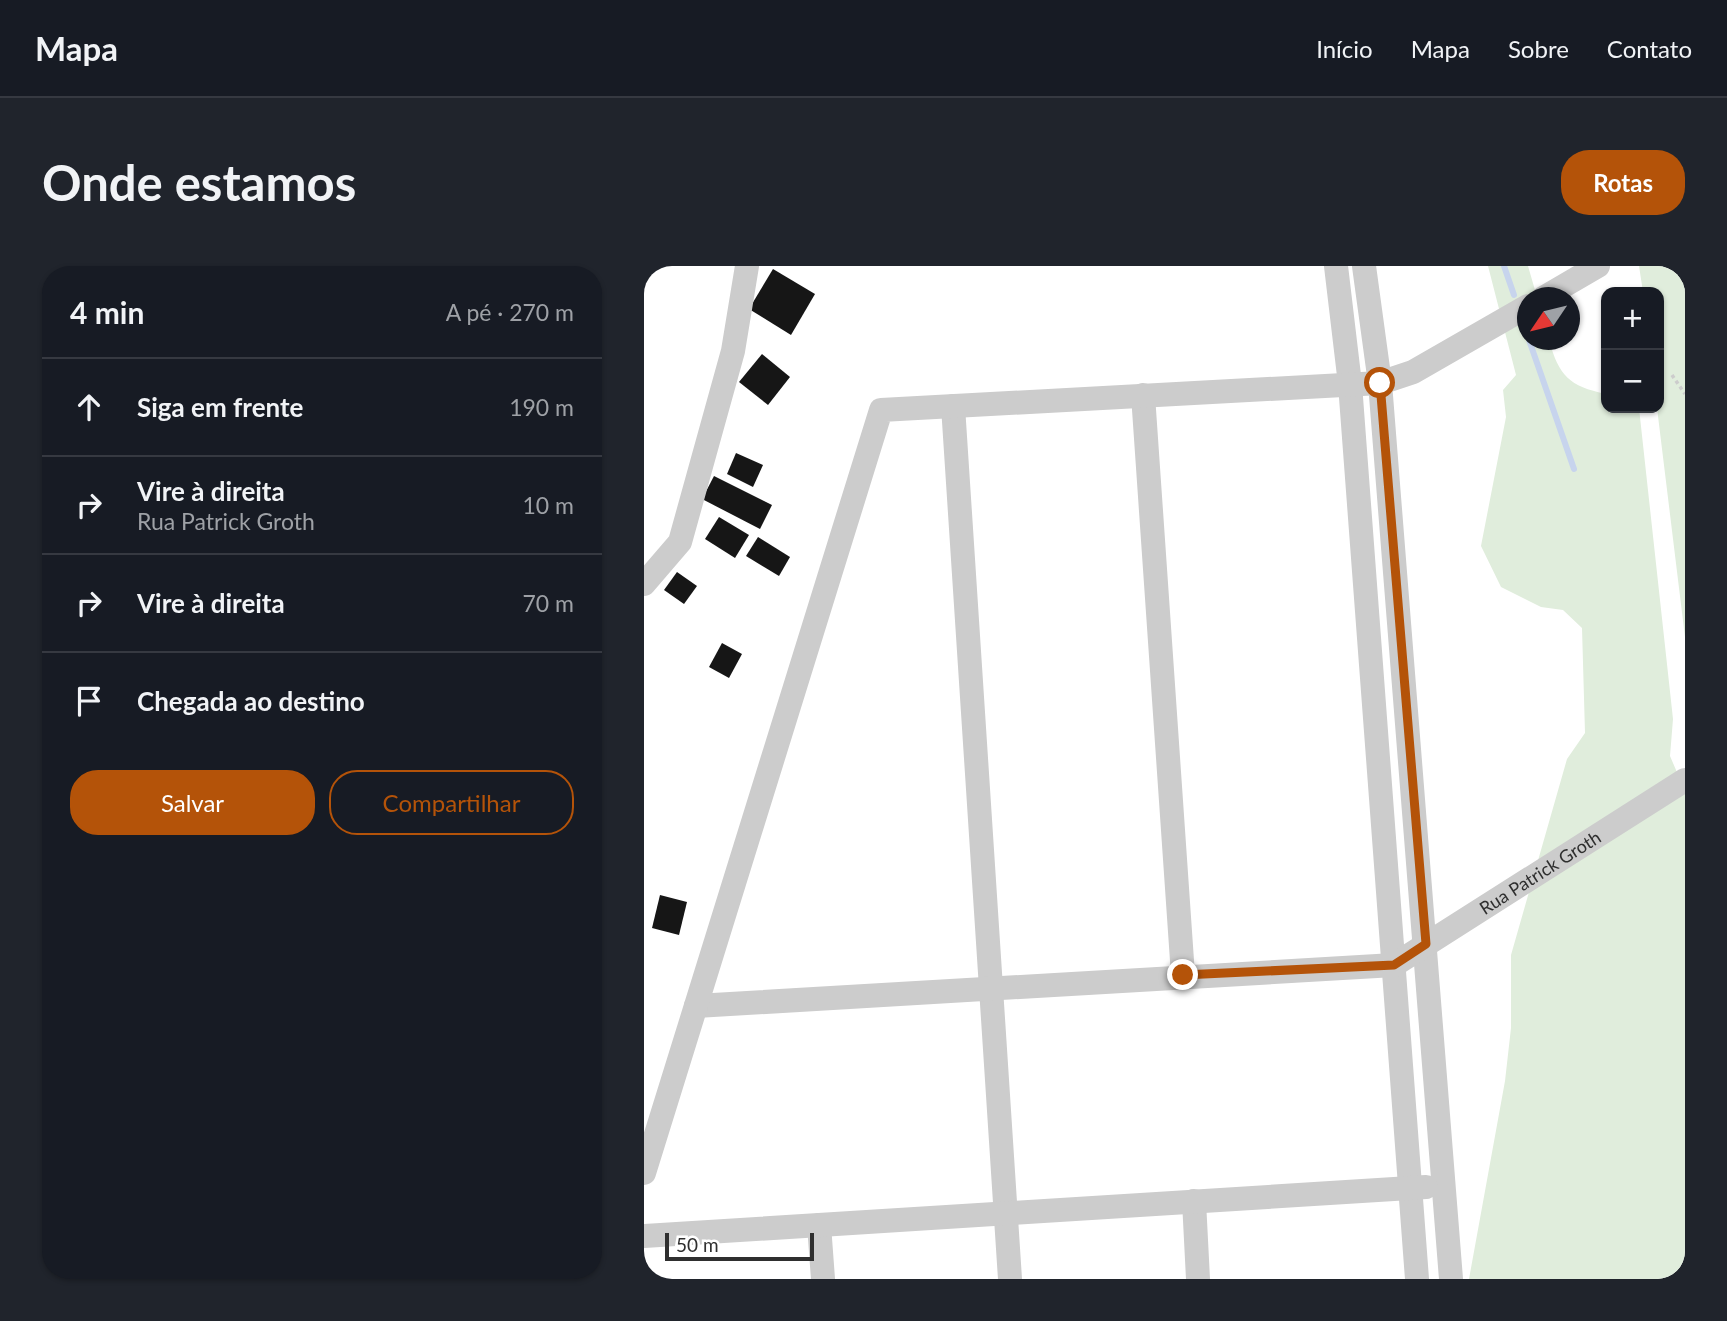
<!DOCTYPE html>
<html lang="pt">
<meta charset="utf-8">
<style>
:root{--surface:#171b24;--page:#20242c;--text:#f1f3f6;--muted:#9ea1a6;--line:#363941;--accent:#b45309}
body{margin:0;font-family:Lato,sans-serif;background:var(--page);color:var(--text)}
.controls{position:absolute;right:21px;top:21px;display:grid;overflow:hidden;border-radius:14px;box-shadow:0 2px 5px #0004}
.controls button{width:63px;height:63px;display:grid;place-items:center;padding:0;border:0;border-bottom:2px solid var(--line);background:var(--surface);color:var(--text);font:35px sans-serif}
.compass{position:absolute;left:873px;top:21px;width:63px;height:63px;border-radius:50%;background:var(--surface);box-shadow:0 2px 5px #0004;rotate:235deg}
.scale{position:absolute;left:21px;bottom:18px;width:149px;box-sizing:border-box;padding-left:7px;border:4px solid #2f2f2f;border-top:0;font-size:19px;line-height:24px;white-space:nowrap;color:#2f2f2f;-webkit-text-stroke:5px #fff;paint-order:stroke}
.stop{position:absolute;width:21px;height:21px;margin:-16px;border:5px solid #b45309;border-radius:50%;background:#fff}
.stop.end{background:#b45309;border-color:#fff;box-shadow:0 2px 7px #0008}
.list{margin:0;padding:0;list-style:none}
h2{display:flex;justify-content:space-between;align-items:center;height:91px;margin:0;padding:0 28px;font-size:30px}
h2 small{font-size:23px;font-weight:400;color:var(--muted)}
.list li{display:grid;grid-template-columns:46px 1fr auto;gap:21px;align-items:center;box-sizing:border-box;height:98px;padding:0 28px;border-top:2px solid var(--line)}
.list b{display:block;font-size:26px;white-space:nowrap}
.list p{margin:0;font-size:23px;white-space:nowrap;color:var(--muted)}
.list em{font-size:23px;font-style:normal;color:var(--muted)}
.actions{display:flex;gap:14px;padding:21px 28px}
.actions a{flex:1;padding:16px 0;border:2px solid var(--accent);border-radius:28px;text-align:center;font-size:24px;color:var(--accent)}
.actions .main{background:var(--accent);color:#fff}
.icon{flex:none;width:38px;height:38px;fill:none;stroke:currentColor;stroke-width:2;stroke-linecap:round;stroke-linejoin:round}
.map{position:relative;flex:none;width:1041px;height:1013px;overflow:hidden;border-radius:28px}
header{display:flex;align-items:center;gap:42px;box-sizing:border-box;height:98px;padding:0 35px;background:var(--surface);border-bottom:2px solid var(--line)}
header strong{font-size:33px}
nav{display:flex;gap:38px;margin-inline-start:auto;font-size:24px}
.intro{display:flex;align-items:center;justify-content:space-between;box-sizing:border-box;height:168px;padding:0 42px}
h1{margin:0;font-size:49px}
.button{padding:18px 32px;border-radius:28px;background:var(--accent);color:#fff;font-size:24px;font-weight:700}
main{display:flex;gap:42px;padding:0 42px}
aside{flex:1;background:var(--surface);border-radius:28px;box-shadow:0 2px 5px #0004}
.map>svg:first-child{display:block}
.green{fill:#e0eddc}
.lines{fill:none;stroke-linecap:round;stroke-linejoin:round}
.stream{stroke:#c7d4ed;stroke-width:6}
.building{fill:#161616}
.path{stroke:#ccc;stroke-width:3.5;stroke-dasharray:3.5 3.5;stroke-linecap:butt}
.minor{stroke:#ccc;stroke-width:24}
.route{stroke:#b45309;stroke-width:9}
.labels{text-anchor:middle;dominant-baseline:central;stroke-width:7;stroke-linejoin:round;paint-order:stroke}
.street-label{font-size:18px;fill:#2f2f2f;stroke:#fff}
</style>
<header>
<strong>Mapa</strong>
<nav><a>Início</a><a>Mapa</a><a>Sobre</a><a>Contato</a></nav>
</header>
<div class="intro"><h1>Onde estamos</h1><a class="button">Rotas</a></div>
<main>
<aside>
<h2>4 min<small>A pé · 270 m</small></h2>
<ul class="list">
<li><svg class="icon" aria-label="ahead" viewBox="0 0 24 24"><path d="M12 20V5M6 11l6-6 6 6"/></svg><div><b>Siga em frente</b></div><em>190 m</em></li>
<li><svg class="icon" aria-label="right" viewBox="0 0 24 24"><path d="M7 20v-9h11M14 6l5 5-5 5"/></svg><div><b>Vire à direita</b><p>Rua Patrick Groth</p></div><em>10 m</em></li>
<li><svg class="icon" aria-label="right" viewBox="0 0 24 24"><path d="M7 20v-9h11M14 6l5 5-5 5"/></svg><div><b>Vire à direita</b></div><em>70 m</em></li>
<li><svg class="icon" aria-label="arrive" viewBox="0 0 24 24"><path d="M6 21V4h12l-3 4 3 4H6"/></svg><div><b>Chegada ao destino</b></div></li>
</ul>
<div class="actions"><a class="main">Salvar</a><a>Compartilhar</a></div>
</aside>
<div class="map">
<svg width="1041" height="1013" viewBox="0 0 1041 1013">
<rect width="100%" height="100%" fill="#fff"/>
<g class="green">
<path d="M844,0H884L893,31L884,32V74H905C915,110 925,120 962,128V142H995L1029,453L1026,490L1041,525V1013H825L861,815L867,762V689L923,493L941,467L938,362L919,344L897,341L857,321L837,280L862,151L859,124L872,109Z"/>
<polygon points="995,0 1041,0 1041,371 1013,142 1015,26 999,26"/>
</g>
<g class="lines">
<g class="stream">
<polyline points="860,0 870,29"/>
<polyline points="881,60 884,68"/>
<polyline points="885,74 930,203"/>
</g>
</g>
<g class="building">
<polygon points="129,3 171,28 147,69 105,43"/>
<polygon points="118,88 146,111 124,139 95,116"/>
<polygon points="92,187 119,199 109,221 83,208"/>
<polygon points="70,210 128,239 116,263 58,233"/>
<polygon points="75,251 105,269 91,292 61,273"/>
<polygon points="114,271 146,291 135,310 102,290"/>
<polygon points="33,306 53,320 40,338 20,324"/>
<polygon points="78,377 98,388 85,412 65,401"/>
<polygon points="16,629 43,636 35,669 8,662"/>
</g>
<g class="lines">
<polyline class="path" points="1028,109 1041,128"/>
<g class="minor">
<polyline points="692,0 706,118 773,1013"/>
<polyline points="720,0 736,117 807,1013"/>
<polyline points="899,32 954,0"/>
<polyline points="499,129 539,709"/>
<polyline points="309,140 366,1013"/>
<polyline points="0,318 36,276 89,85 103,0"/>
<path id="s1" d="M52,740L750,699L1041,514"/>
<polyline points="0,907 237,144 736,117 769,106 884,40"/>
<polyline points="550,935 554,1013"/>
<polyline points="175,959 179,1013"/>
<polyline points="0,970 782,921"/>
</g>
</g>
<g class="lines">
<polyline class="route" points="539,709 750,699 782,678 736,117"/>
</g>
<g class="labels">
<g class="street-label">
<text stroke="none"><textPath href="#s1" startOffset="872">Rua Patrick Groth</textPath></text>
</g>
</g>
</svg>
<div class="controls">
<button>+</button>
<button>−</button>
</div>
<svg class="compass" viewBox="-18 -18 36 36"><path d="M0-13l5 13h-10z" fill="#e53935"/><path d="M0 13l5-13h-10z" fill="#9ea1a6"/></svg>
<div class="scale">50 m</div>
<div class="stop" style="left:736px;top:117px"></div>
<div class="stop end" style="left:539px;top:709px"></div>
</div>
</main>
